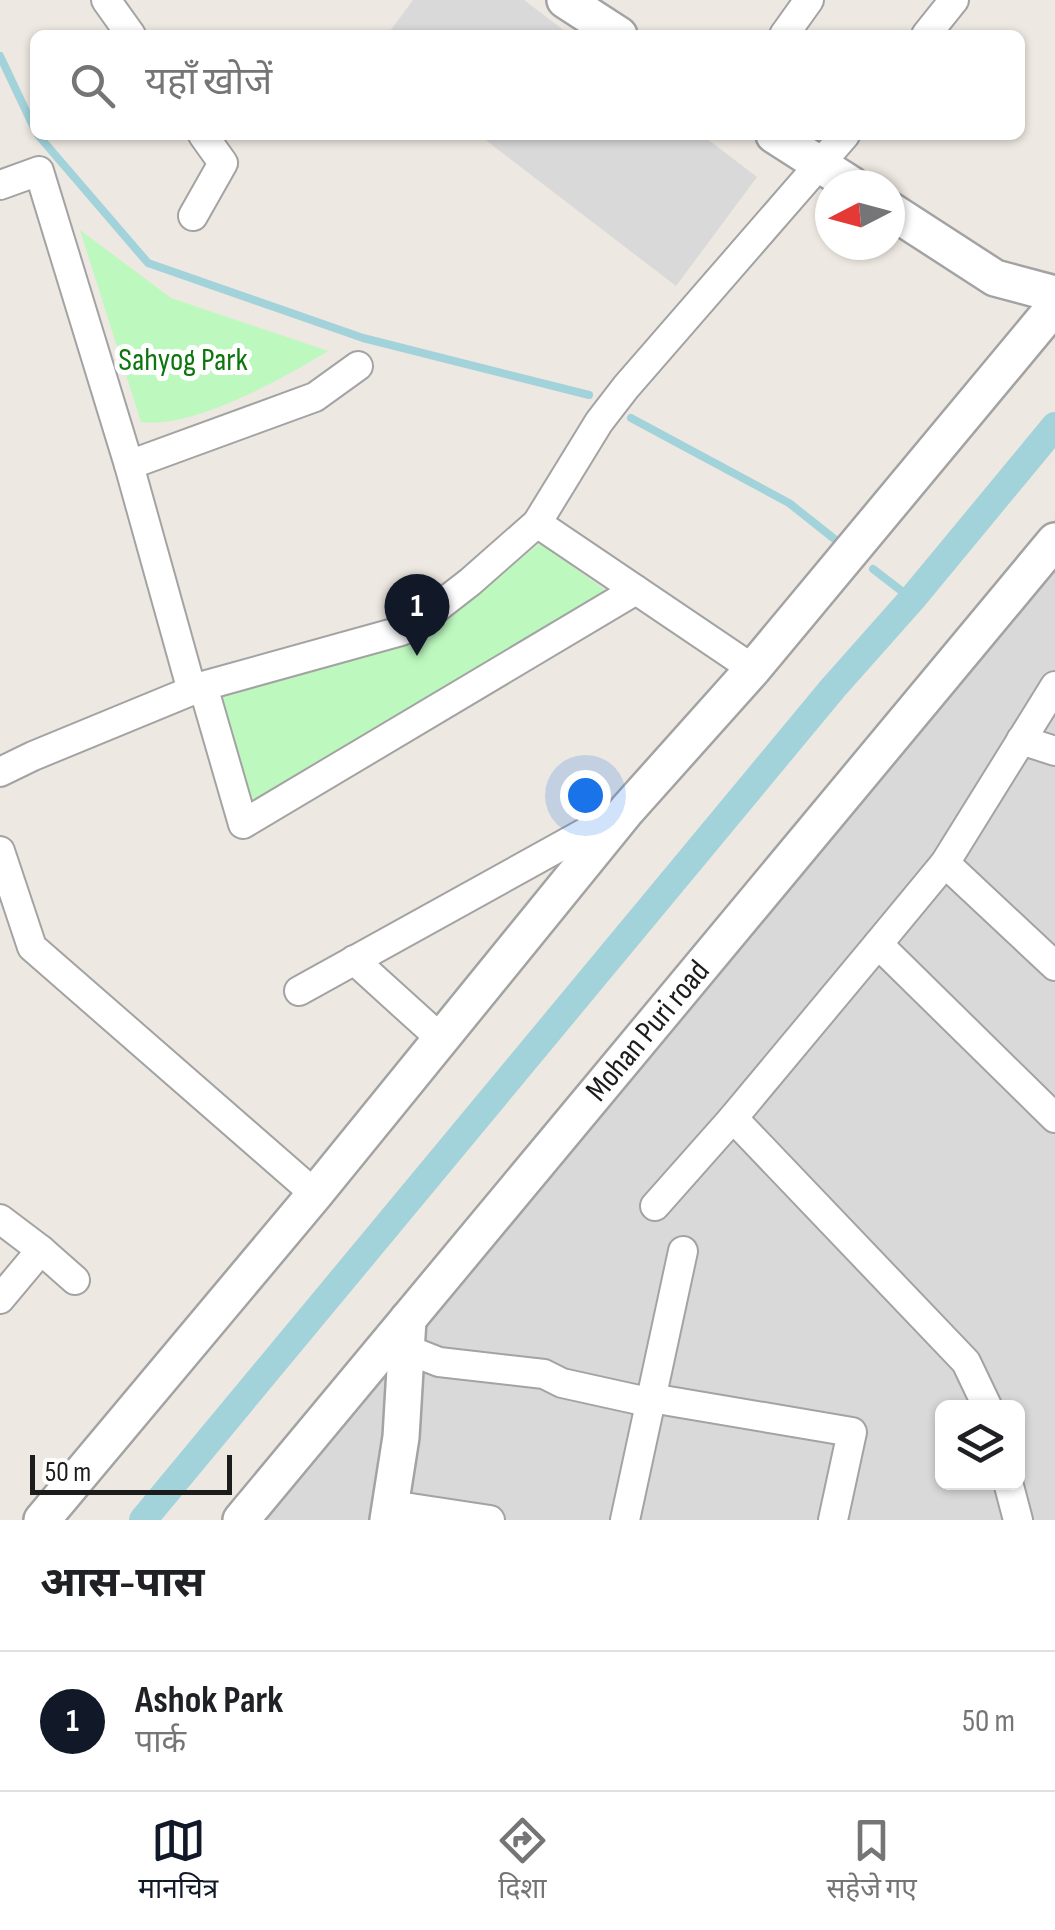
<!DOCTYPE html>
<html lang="hi">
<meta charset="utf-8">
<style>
:root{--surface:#fff;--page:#f6f6f6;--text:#202124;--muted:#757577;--line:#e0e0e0;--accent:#111827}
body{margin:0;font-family:"Sofia Sans Condensed","Noto Sans Devanagari",sans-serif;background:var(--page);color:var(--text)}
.controls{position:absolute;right:30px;bottom:30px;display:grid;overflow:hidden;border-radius:15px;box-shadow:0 2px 8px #0004}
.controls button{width:90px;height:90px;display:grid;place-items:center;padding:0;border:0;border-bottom:2px solid var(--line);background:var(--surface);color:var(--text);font:50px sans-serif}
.compass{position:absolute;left:815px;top:170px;width:90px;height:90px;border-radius:50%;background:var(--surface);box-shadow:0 2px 8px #0004;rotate:264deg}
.scale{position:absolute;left:30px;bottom:25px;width:202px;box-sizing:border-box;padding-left:10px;border:5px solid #1c1c1c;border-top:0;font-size:28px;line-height:35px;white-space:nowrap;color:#1c1c1c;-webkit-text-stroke:8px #fff;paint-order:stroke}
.you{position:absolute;left:585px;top:795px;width:35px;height:35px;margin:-25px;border:8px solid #fff;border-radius:50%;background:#1a73e8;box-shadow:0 0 0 15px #1a73e833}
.badge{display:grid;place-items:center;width:65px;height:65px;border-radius:50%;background:var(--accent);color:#fff;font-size:32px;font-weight:700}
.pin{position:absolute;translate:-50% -82px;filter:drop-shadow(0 2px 5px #0008)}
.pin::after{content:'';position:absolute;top:52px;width:35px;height:30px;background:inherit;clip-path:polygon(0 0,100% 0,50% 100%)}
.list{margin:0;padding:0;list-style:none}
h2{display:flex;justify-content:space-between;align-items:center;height:130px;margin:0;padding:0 40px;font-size:42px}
h2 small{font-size:32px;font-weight:400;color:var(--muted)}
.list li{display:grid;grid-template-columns:65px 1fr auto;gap:30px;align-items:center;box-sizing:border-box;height:140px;padding:0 40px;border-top:2px solid var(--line)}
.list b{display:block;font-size:38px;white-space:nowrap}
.list p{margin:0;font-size:32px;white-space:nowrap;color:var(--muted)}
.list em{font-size:32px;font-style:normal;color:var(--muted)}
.icon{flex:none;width:55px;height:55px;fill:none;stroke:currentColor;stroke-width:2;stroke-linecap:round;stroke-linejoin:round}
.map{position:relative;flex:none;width:1055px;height:1520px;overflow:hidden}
.search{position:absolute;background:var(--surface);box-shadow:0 2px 8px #0004;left:30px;right:30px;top:30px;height:110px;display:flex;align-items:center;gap:25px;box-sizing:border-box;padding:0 35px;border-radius:15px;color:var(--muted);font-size:38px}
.sheet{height:270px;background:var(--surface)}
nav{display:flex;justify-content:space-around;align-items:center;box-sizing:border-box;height:140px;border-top:2px solid var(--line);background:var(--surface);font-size:28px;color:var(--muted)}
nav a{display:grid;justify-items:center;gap:5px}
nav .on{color:var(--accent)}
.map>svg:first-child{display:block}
.residential{fill:#dad9d9;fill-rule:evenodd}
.park{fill:#bdf8be}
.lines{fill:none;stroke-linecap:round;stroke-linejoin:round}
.stream{stroke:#a2d2da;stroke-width:8}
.canal{stroke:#a2d2da;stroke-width:28}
.minor-casing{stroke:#a3a3a3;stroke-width:32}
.tertiary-casing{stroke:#a3a3a3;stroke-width:40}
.minor{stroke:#fff;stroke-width:28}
.tertiary{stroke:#fff;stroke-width:35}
.labels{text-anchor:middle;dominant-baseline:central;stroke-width:10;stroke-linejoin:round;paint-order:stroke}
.park-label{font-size:32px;fill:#0d760e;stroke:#fff}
.street-label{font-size:32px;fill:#1c1c1c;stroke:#fff}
</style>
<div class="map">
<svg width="1055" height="1520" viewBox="0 0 1055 1520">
<rect width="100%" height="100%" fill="#ede8e1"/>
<g class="residential">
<polygon points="413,0 524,0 570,35 387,35"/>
<polygon points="479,135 702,135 757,177 676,286"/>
<path d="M1055,519V1520H248ZM942,1408H1018V1482H942Z"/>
</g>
<g class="park">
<path d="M80,230L171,298L328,351C284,378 193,429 141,422Z"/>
<polygon points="540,543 619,600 256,816 218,681 401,631 483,590"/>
</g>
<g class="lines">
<g class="stream">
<polyline points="0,56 35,130"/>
<polyline points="38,135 148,263 363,338 589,395"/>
<polyline points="631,418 789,503 842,545"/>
<polyline points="873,569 912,599"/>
</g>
<polyline class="canal" points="143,1520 833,688 912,599 1055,426"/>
<g class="minor-casing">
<g id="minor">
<polyline points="106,0 131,35"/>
<polyline points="784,35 809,0"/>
<polyline points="926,35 954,0"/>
<polyline points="0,185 39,171 129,465 315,397 358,366"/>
<polyline points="193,216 223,163 203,135"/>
<polyline points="129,465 192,691"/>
<polyline points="537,523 753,669"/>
<polyline points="203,686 243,824 636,590"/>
<polyline points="1021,740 1055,751"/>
<polyline points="0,772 33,756 203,686 401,631 416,624 470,582 537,523 599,422 626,387 845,135"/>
<polyline points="0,851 32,947 315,1194"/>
<polyline points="945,863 1055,966"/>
<polyline points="878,944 945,863 1055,686"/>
<polyline points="354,960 440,1038"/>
<polyline points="299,991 617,815"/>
<polyline points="733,1118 966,1362 988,1408"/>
<polyline points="655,1206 733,1118 878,944 1055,1118"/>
<polyline points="0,1219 41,1250 0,1299"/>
<polyline points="41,1250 75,1280"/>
<polyline points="406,1349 439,1362 544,1374 562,1383 648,1402 651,1398 852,1432 833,1520"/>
<polyline points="1008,1482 1018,1520"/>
<polyline points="391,1505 490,1520"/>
<polyline points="625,1520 683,1251"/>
</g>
</g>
<g class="tertiary-casing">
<g id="tertiary">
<polyline points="565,0 619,35"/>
<polyline points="774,135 852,185"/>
<polyline points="890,210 995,278 1055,294"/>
<polyline points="42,1520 315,1194 627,810 753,669 1055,306"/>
<polyline points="241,1520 1055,541"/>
<polyline points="388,1520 401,1437 408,1319"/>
</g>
</g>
<use href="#minor" class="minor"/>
<use href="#tertiary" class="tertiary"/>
</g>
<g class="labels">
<g class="park-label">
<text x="183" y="360">Sahyog Park</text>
</g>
<g class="street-label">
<text transform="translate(648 1031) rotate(-50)">Mohan Puri road</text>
</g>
</g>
</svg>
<div class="controls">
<button><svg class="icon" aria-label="layers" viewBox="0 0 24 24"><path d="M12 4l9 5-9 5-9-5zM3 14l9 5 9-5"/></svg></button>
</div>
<svg class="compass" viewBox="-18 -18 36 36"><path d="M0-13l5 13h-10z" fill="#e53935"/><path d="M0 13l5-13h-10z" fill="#757577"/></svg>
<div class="scale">50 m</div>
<div class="you"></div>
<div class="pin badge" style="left:417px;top:656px">1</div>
<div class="search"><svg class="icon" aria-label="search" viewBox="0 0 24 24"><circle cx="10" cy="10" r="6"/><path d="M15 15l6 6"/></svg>यहाँ खोजें</div>
</div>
<section class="sheet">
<h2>आस-पास<small></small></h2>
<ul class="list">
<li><span class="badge">1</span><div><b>Ashok Park</b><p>पार्क</p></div><em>50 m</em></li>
</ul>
</section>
<nav>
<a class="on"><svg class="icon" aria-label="map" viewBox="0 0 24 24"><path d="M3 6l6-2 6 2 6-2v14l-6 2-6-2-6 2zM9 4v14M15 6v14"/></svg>मानचित्र</a>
<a><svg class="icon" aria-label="directions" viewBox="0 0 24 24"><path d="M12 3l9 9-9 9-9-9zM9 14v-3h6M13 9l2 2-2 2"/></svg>दिशा</a>
<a><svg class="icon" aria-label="saved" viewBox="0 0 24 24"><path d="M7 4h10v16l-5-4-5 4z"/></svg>सहेजे गए</a>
</nav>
